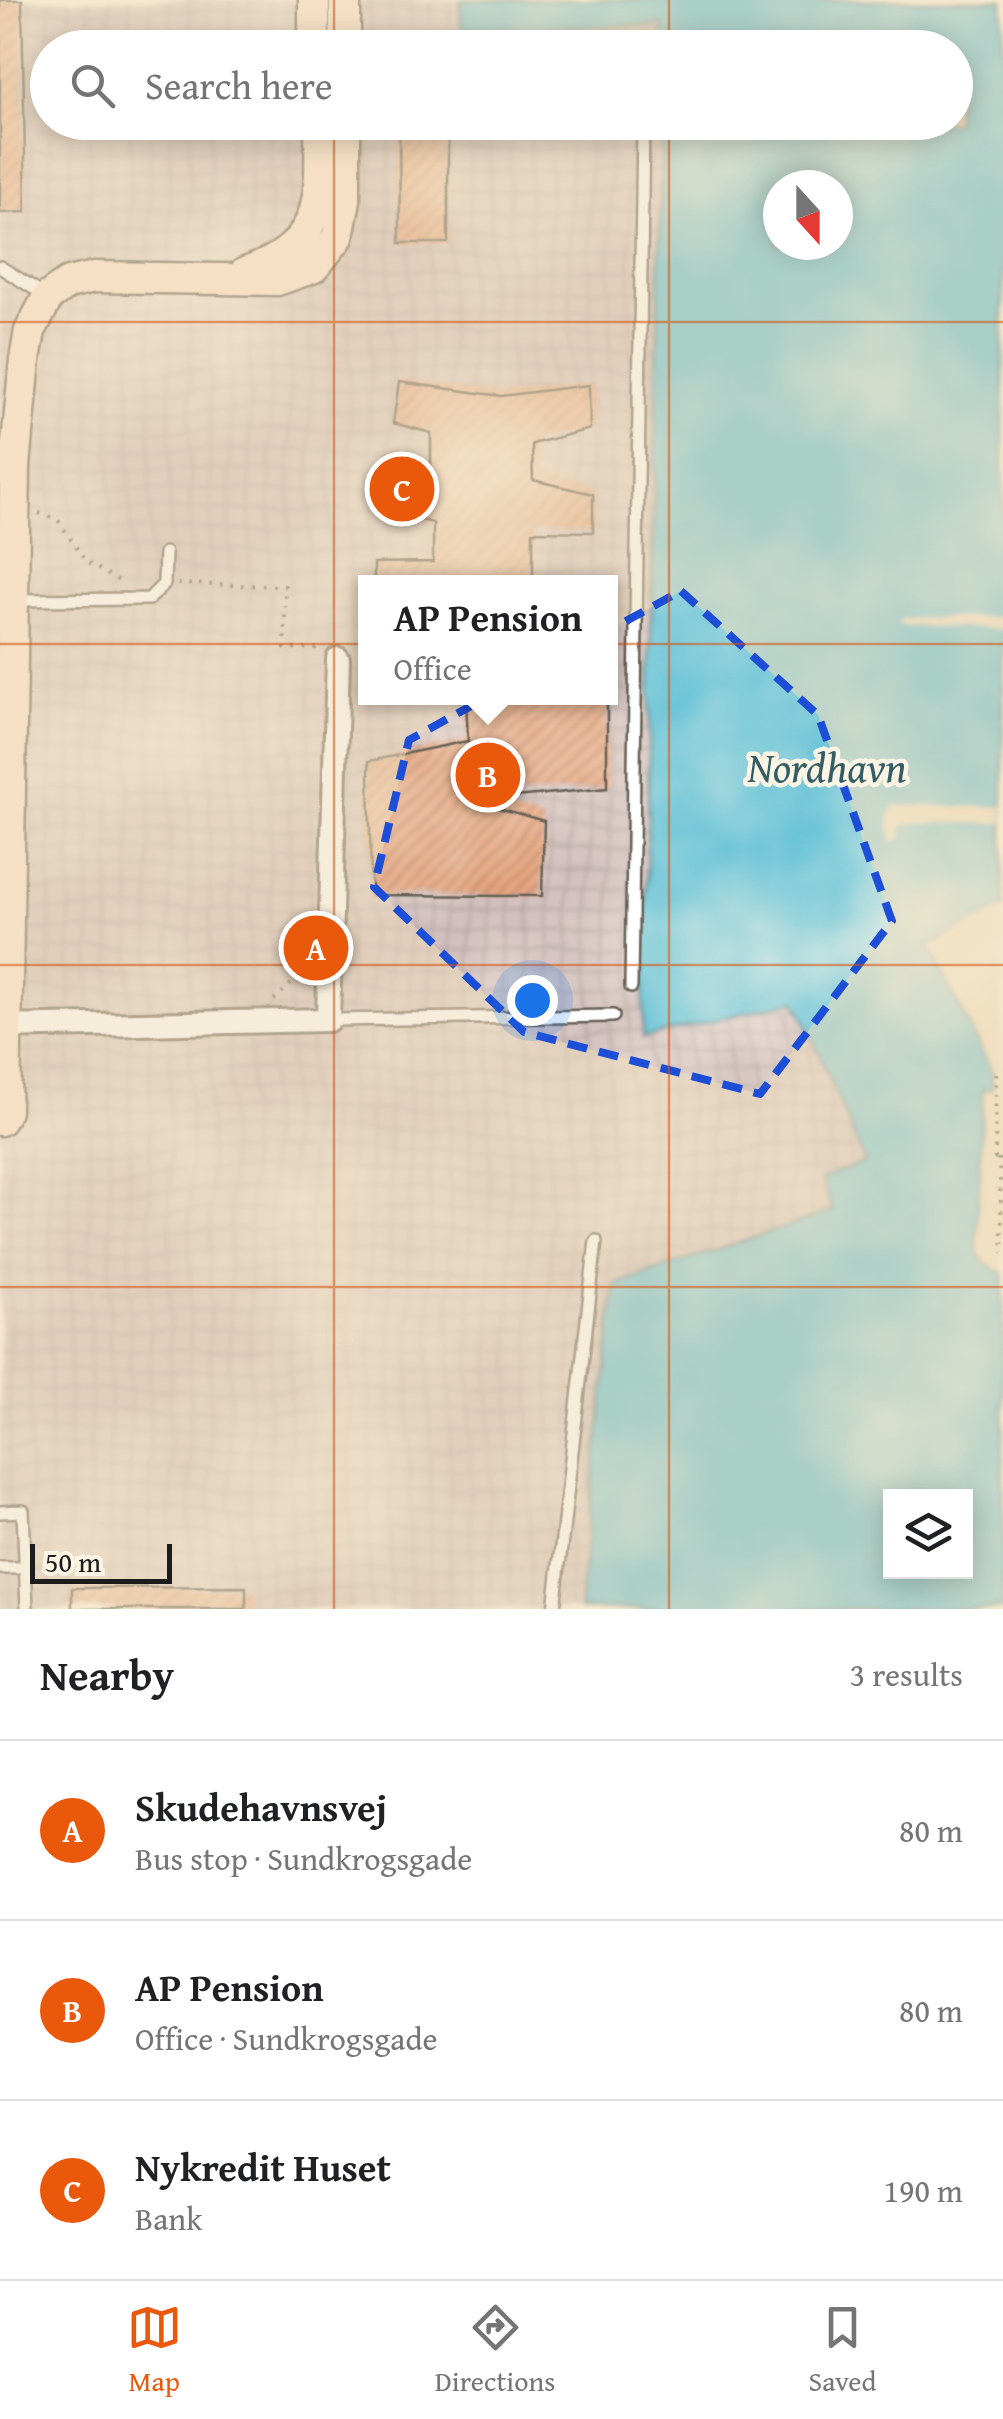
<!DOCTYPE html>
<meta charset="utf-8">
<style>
:root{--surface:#fff;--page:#f2f2f2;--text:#202124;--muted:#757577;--line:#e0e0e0;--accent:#ea580c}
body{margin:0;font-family:"Gentium Book Plus",serif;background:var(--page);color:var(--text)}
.controls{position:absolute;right:30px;bottom:30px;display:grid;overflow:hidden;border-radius:0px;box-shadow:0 5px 25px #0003}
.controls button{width:90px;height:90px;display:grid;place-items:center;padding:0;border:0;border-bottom:2px solid var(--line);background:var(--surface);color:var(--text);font:50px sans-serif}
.compass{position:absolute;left:763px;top:170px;width:90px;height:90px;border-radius:50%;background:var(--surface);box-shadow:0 5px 25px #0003;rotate:159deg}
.scale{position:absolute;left:30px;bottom:25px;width:142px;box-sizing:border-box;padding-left:10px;border:5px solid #1c1c1c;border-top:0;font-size:28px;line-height:35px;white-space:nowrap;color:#1c1c1c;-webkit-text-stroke:8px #fcf5e5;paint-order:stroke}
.you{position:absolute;left:532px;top:1000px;width:35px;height:35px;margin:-25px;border:8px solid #fff;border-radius:50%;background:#1a73e8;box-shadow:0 0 0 15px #1a73e833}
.badge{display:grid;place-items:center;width:65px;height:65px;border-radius:50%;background:var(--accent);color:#fff;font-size:32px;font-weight:700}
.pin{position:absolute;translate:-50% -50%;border:5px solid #fff;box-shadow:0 2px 10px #0006}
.popup{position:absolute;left:358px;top:575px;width:260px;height:130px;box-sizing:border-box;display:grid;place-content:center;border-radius:0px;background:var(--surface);filter:drop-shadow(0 2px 8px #0005);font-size:32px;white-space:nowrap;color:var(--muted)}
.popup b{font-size:38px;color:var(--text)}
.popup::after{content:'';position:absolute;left:50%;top:100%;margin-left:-20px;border:20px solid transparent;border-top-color:var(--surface)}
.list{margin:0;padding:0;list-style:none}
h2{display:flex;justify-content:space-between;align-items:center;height:130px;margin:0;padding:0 40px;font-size:42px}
h2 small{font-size:32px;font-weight:400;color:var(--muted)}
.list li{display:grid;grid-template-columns:65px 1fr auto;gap:30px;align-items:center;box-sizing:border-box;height:180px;padding:0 40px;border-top:2px solid var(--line)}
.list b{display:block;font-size:38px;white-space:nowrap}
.list p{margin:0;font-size:32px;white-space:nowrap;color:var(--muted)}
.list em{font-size:32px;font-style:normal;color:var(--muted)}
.icon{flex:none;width:55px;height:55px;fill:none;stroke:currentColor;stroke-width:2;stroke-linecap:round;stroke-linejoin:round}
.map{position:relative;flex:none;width:1003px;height:1609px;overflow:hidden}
.search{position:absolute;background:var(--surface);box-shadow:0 5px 25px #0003;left:30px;right:30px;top:30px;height:110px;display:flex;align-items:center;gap:25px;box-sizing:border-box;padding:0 35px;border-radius:55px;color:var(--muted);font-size:38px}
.sheet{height:670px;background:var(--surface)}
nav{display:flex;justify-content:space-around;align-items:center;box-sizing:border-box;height:140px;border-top:2px solid var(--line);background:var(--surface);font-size:28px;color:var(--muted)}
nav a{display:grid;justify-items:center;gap:5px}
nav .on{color:var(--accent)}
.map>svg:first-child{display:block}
.industrial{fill:url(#industrial-grid);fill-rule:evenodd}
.water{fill:#58bed6;stroke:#3a6d79;stroke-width:2.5;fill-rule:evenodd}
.pier{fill:#edb}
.building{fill:url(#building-hatch)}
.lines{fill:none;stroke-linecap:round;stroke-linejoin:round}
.lane-casing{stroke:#666054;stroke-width:16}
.street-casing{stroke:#666054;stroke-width:28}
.secondary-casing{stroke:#666054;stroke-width:35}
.path{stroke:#666054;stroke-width:4;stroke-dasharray:2.5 8;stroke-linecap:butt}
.lane{stroke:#fff;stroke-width:11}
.street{stroke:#fff;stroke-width:22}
.secondary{stroke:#fde4d1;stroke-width:30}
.marked{fill:none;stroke:#1d4ed8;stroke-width:8;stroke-dasharray:20 12;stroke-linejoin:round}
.grid{fill:none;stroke:#d4530e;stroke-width:2.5;stroke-opacity:0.55}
.labels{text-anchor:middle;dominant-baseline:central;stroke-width:9;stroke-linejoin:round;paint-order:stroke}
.water-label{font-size:42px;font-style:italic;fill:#345d66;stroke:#fcf5e5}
</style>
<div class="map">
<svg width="1003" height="1609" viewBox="0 0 1003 1609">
<defs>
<pattern id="industrial-grid" width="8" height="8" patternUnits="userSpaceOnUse" patternTransform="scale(2.5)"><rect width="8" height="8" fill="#d1bfbd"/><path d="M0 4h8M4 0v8" fill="none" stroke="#b3a4a2"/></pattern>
<pattern id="building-hatch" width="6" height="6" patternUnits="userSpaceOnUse" patternTransform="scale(2.5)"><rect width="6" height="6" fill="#e5a47e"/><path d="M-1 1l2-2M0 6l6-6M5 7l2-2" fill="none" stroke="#b98566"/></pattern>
</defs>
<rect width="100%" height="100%" fill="#fcf5e5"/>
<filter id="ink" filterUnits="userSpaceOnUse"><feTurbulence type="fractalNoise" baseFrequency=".01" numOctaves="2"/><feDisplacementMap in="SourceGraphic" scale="20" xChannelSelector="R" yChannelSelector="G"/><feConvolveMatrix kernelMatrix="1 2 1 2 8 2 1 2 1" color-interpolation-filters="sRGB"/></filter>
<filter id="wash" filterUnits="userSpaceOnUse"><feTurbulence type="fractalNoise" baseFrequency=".0048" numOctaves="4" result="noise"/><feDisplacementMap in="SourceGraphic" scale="40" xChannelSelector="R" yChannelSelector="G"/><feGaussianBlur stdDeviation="2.25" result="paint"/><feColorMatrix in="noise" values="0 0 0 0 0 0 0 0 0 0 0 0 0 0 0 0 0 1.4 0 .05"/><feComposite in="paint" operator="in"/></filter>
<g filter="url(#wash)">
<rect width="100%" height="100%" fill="#edb"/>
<path class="industrial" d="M0,0H665L663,47L48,48V122L662,123L643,1037L797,1000L992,1071V1089H983L982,1153L833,1211L616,1284L579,1609H0ZM366,582H610V698H366Z"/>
<path class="water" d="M460,0H1003V908L929,946L992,1071V1089H983L977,1240C978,1260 986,1265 1003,1273V1609H579L616,1284L833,1211L821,1179L865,1162L796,1000L643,1038L662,123L956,122V48L663,47V25L461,29ZM778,185H838V245H778ZM890,1496H966V1572H890Z"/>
<g class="pier">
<polygon points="1003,617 1003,629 899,625 900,619"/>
<polygon points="894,806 1003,807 1003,823 915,822 901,826 900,839 893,842 889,818"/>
</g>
<g id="blocks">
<g class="building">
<polygon points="0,0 22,0 26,212 0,213"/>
<polygon points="399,122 448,122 448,243 400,243"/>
<polygon points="399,382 501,396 589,385 590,429 532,444 533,480 593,494 593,532 533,531 533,582 374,582 374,563 433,562 433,523 376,509 377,469 431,470 431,433 393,423"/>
<polygon points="466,698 607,698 607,788 474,801 544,821 542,896 371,895 369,761 468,741"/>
<polygon points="246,1587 246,1609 72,1609 72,1588"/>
</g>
</g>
</g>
<g filter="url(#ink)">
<use href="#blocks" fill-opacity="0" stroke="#666054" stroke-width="2.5"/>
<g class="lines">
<g class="lane-casing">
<g id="lane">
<polyline points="643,41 643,48"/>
<polyline points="0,267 48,297"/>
<polyline points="16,600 149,599 164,584 165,553"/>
<polyline points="631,987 643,122"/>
<polyline points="328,1020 613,1016"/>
<polyline points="0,1512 23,1511 27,1609"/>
<polyline points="0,1568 26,1568"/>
<polyline points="554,1609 596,1241"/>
</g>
</g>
<g class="street-casing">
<polyline id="street" points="0,1027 328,1020 338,659"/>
</g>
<g class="secondary-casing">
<g id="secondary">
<polyline points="314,0 314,48"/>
<polyline points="345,0 345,48"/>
<path d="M245,273C326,246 321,196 320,122"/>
<polyline points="0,1120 5,1111 15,465 25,360 30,331 48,297 68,283 94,277 277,280 314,267 338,237 345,200 345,122"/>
</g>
</g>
<g class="path">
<polyline points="39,513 58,520 86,562 123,583"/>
<polyline points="178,584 285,586 285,649 320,648"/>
<polyline points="274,1000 307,969"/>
<polyline points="996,1073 995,1158 1003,1158"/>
<polyline points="999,1158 1003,1253"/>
</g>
<use href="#lane" class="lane"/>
<use href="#street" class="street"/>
<use href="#secondary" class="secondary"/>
</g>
</g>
<path d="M0 0H1003V1609H0ZM681,591L818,715L892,921L760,1094L524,1032L374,887L409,740Z" fill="#edb" fill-opacity=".55" fill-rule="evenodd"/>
<path class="marked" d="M681,591L818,715L892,921L760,1094L524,1032L374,887L409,740Z"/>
<path class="grid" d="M334,0V48M669,0V48M334,122V1609M669,122V1609M0,322H1003M0,644H1003M0,965H1003M0,1287H1003"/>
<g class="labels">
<g class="water-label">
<text x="827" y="766">Nordhavn</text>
</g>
</g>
</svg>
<div class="controls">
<button><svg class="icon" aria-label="layers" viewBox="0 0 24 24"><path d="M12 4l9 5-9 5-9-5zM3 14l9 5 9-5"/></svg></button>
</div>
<svg class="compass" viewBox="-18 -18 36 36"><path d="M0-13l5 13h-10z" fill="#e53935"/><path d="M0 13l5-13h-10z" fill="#757577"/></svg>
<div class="scale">50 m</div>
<div class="you"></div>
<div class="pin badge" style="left:316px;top:948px">A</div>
<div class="pin badge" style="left:488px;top:775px">B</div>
<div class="popup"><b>AP Pension</b>Office</div>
<div class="pin badge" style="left:402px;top:489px">C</div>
<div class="search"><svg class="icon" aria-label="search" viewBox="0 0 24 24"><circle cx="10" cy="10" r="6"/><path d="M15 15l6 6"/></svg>Search here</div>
</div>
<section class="sheet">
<h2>Nearby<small>3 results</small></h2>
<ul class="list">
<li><span class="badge">A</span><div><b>Skudehavnsvej</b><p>Bus stop · Sundkrogsgade</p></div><em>80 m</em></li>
<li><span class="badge">B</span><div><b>AP Pension</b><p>Office · Sundkrogsgade</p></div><em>80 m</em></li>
<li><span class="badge">C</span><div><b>Nykredit Huset</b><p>Bank</p></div><em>190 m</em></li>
</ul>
</section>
<nav>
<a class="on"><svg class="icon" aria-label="map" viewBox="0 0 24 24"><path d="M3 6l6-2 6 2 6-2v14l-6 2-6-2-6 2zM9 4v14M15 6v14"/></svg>Map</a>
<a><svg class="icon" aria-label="directions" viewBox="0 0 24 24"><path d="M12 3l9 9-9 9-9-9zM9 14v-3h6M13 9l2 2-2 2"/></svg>Directions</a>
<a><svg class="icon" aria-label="saved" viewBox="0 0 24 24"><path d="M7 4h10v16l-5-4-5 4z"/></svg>Saved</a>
</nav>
